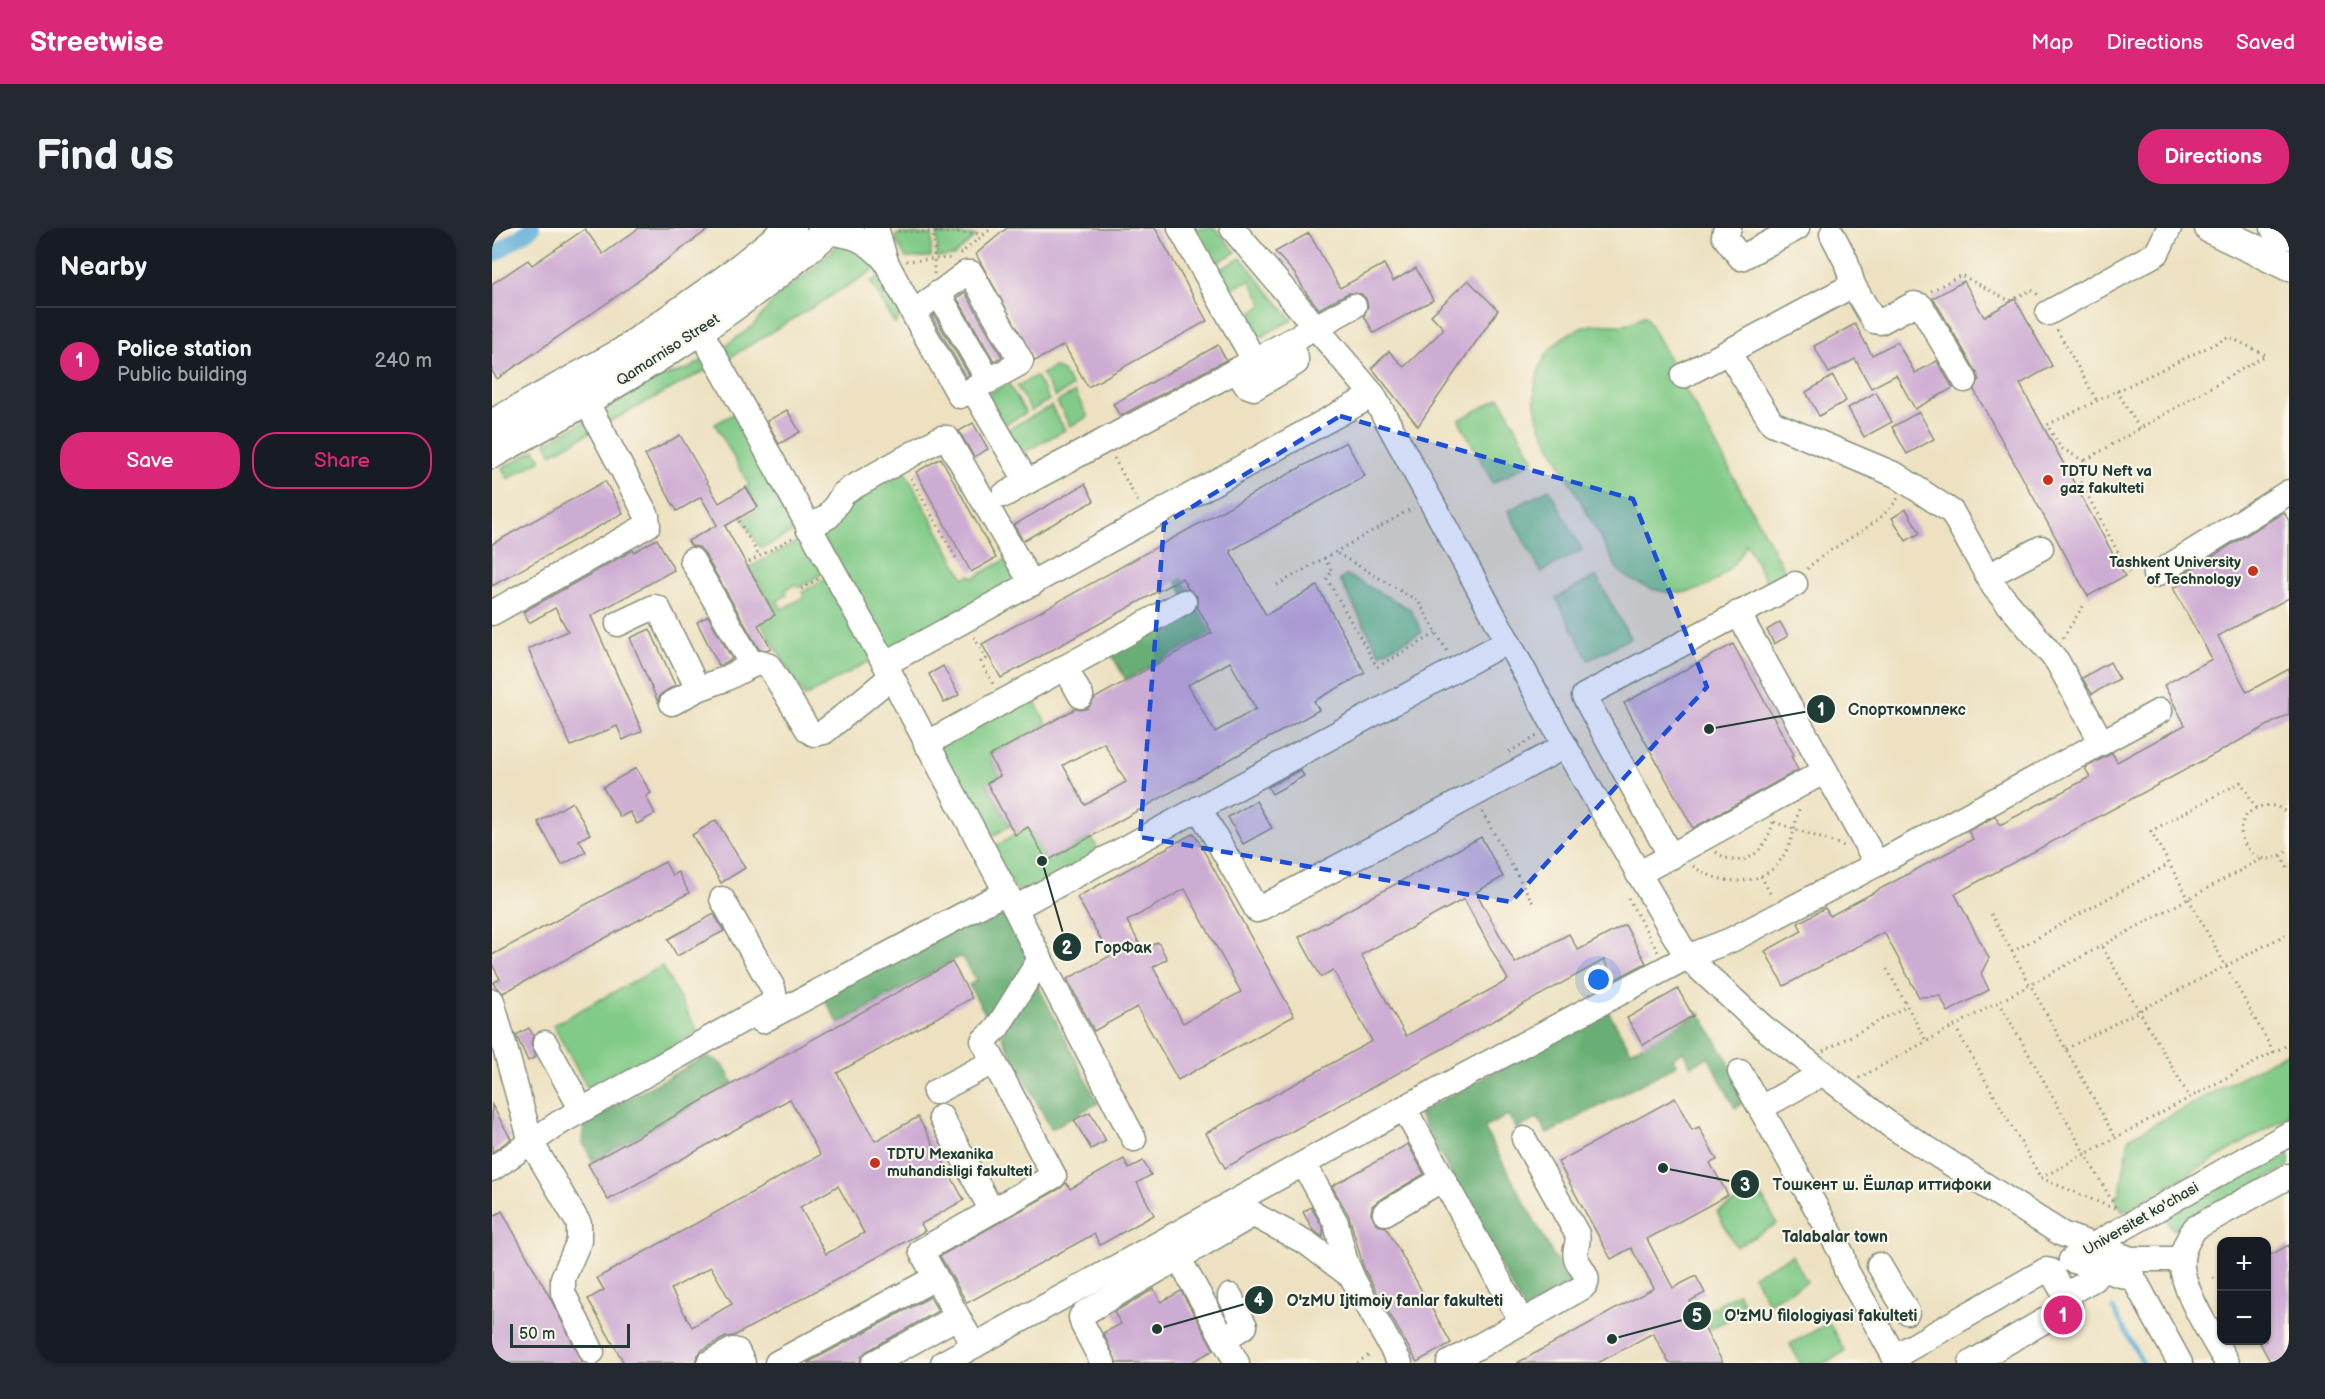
<!DOCTYPE html>
<meta charset="utf-8">
<style>
:root{--surface:#171b24;--page:#242831;--text:#f1f3f6;--muted:#9ea1a6;--line:#363941;--accent:#db2777}
body{margin:0;font-family:"Balsamiq Sans",sans-serif;background:var(--page);color:var(--text)}
.controls{position:absolute;right:18px;bottom:18px;display:grid;overflow:hidden;border-radius:12px;box-shadow:0 2px 4px #0004}
.controls button{width:54px;height:54px;display:grid;place-items:center;padding:0;border:0;border-bottom:2px solid var(--line);background:var(--surface);color:var(--text);font:30px sans-serif}
.scale{position:absolute;left:18px;bottom:15px;width:120px;box-sizing:border-box;padding-left:6px;border:3px solid #1f3d34;border-top:0;font-size:16px;line-height:21px;white-space:nowrap;color:#1f3d34;-webkit-text-stroke:4px #fbf7ec;paint-order:stroke}
.you{position:absolute;left:1107px;top:752px;width:21px;height:21px;margin:-15px;border:4px solid #fff;border-radius:50%;background:#1a73e8;box-shadow:0 0 0 9px #1a73e833}
.badge{display:grid;place-items:center;width:39px;height:39px;border-radius:50%;background:var(--accent);color:#fff;font-size:20px;font-weight:700}
.pin{position:absolute;translate:-50% -50%;border:3px solid #fff;box-shadow:0 2px 6px #0006}
.list{margin:0;padding:0;list-style:none}
h2{display:flex;justify-content:space-between;align-items:center;height:78px;margin:0;padding:0 24px;font-size:26px}
h2 small{font-size:20px;font-weight:400;color:var(--muted)}
.list li{display:grid;grid-template-columns:39px 1fr auto;gap:18px;align-items:center;box-sizing:border-box;height:108px;padding:0 24px;border-top:2px solid var(--line)}
.list b{display:block;font-size:22px;white-space:nowrap}
.list p{margin:0;font-size:20px;white-space:nowrap;color:var(--muted)}
.list em{font-size:20px;font-style:normal;color:var(--muted)}
.actions{display:flex;gap:12px;padding:18px 24px}
.actions a{flex:1;padding:14px 0;border:2px solid var(--accent);border-radius:24px;text-align:center;font-size:21px;color:var(--accent)}
.actions .main{background:var(--accent);color:#fff}
.map{position:relative;flex:none;width:1797px;height:1135px;overflow:hidden;border-radius:24px}
header{display:flex;align-items:center;gap:36px;box-sizing:border-box;height:84px;padding:0 30px;background:var(--accent);color:#fff}
header strong{font-size:28px}
nav{display:flex;gap:33px;margin-inline-start:auto;font-size:21px}
.intro{display:flex;align-items:center;justify-content:space-between;box-sizing:border-box;height:144px;padding:0 36px}
h1{margin:0;font-size:42px}
.button{padding:15px 27px;border-radius:24px;background:var(--accent);color:#fff;font-size:21px;font-weight:700}
main{display:flex;gap:36px;padding:0 36px}
aside{flex:1;background:var(--surface);border-radius:24px;box-shadow:0 2px 4px #0004}
.map>svg:first-child{display:block}
.green{fill:#81ca87;stroke:#50845e;stroke-width:1.5}
.forest{fill:#68ae74;stroke:#447654;stroke-width:1.5}
.lines{fill:none;stroke-linecap:round;stroke-linejoin:round}
.stream{stroke:#5eadd8;stroke-width:4.5}
.canal{stroke:#5eadd8;stroke-width:16}
.building{fill:#cdacd3;fill-rule:evenodd}
.minor-casing{stroke:#868f7a;stroke-width:27}
.major-casing{stroke:#868f7a;stroke-width:33}
.path{stroke:#868f7a;stroke-width:3;stroke-dasharray:1.5 4.5;stroke-linecap:butt}
.minor{stroke:#fff;stroke-width:24}
.major{stroke:#fff;stroke-width:30}
.marked{fill:#1d4ed8;fill-opacity:0.2;stroke:#1d4ed8;stroke-width:4.5;stroke-dasharray:12 8;stroke-linejoin:round}
.poi-dot{fill:#c8321e;stroke:#fbf7ec;stroke-width:2}
.labels{text-anchor:middle;dominant-baseline:central;stroke-width:4.5;stroke-linejoin:round;paint-order:stroke}
.street-label{font-size:15px;fill:#1f3d34;stroke:#fbf7ec}
.poi-label{font-size:15px;font-weight:bold;fill:#1f3d34;stroke:#fbf7ec;text-anchor:start}
.neighbourhood-label{font-size:16px;font-weight:bold;fill:#1f3d34;stroke:#fbf7ec}
.leader{fill:none;stroke:#1f3d34;stroke-width:2}
.callout-dot{fill:#1f3d34;stroke:#fbf7ec;stroke-width:2}
.mark-label{font-size:18px;text-anchor:middle;font-weight:bold;fill:#fff}
.callout-label{font-size:16px;text-anchor:middle;font-weight:bold;fill:#1f3d34;stroke:#fbf7ec;stroke-width:4.5;stroke-linejoin:round;paint-order:stroke}
</style>
<header>
<strong>Streetwise</strong>
<nav><a>Map</a><a>Directions</a><a>Saved</a></nav>
</header>
<div class="intro"><h1>Find us</h1><a class="button">Directions</a></div>
<main>
<aside>
<h2>Nearby<small></small></h2>
<ul class="list">
<li><span class="badge">1</span><div><b>Police station</b><p>Public building</p></div><em>240 m</em></li>
</ul>
<div class="actions"><a class="main">Save</a><a>Share</a></div>
</aside>
<div class="map">
<svg width="1797" height="1135" viewBox="0 0 1797 1135">
<rect width="100%" height="100%" fill="#fbf7ec"/>
<filter id="ink" filterUnits="userSpaceOnUse"><feTurbulence type="fractalNoise" baseFrequency=".0167" numOctaves="2"/><feDisplacementMap in="SourceGraphic" scale="12" xChannelSelector="R" yChannelSelector="G"/><feConvolveMatrix kernelMatrix="1 2 1 2 8 2 1 2 1" color-interpolation-filters="sRGB"/></filter>
<filter id="wash" filterUnits="userSpaceOnUse"><feTurbulence type="fractalNoise" baseFrequency=".008" numOctaves="4" result="noise"/><feDisplacementMap in="SourceGraphic" scale="24" xChannelSelector="R" yChannelSelector="G"/><feGaussianBlur stdDeviation="1.35" result="paint"/><feColorMatrix in="noise" values="0 0 0 0 0 0 0 0 0 0 0 0 0 0 0 0 0 1.4 0 .05"/><feComposite in="paint" operator="in"/></filter>
<g filter="url(#wash)">
<rect width="100%" height="100%" fill="#ede1c1"/>
<g class="green">
<polygon points="697,0 723,0 744,24 718,39"/>
<polygon points="406,6 440,7 439,29 414,30 403,10"/>
<polygon points="445,6 484,8 462,28 445,29"/>
<polygon points="355,13 385,40 232,133 226,123 261,98 284,69 322,40 349,14"/>
<path d="M749,30L800,92L763,112L752,91L771,76L758,52C737,62 736,64 721,45Z"/>
<polygon points="389,47 410,85 403,96 379,54"/>
<path d="M1153,87L1294,345L1275,355L1254,316C1228,371 1171,379 1126,342L1048,198C1033,154 1051,108 1100,97C1111,95 1121,98 1132,97C1139,96 1147,90 1153,87Z"/>
<polygon points="215,130 220,139 115,195 114,182 117,179 167,150 196,141"/>
<polygon points="562,139 571,143 580,159 563,169 550,146"/>
<polygon points="544,148 557,172 539,183 525,158"/>
<polygon points="516,155 534,185 510,198 493,168"/>
<polygon points="583,164 596,189 578,198 565,174"/>
<polygon points="1008,170 1042,233 1001,255 967,192"/>
<polygon points="559,178 573,202 527,227 513,203"/>
<polygon points="245,184 305,302 271,320 267,318 251,291 267,281 254,259 257,257 223,196"/>
<polygon points="91,194 105,201 60,226 54,215"/>
<polygon points="43,222 49,232 16,251 10,240"/>
<polygon points="410,238 472,350 479,347 481,350 520,328 532,349 394,424 326,301 356,269"/>
<polygon points="1057,261 1090,322 1049,344 1016,283"/>
<polygon points="309,311 314,312 333,344 307,360 304,356 293,362 295,367 285,373 290,381 312,369 310,364 335,349 381,431 313,469 269,395 282,381 258,339"/>
<polygon points="855,347 918,381 930,404 888,426 848,352"/>
<polygon points="1104,348 1138,410 1097,432 1064,370"/>
<polygon points="538,465 555,496 497,528 508,548 495,556 518,598 495,611 444,518"/>
<polygon points="536,599 553,629 545,633 547,637 599,609 611,630 532,673 500,623 504,618"/>
<polygon points="170,738 206,804 97,863 61,797"/>
<polygon points="1797,823 1797,888 1631,984 1623,969 1628,965 1637,910"/>
<polygon points="1797,919 1797,938 1681,1002 1673,988"/>
<polygon points="1266,962 1285,996 1244,1019 1225,984"/>
<polygon points="1300,1027 1315,1054 1276,1075 1261,1047"/>
<polygon points="1246,1065 1255,1082 1218,1101 1210,1085"/>
<polygon points="1337,1095 1353,1124 1332,1135 1308,1135 1298,1116"/>
</g>
<g class="forest">
<polygon points="690,350 720,405 634,452 616,420 696,375 684,353"/>
<polygon points="509,672 539,731 497,792 477,757 484,753 469,728 347,796 330,767"/>
<polygon points="542,750 606,875 559,901 510,808"/>
<polygon points="1116,783 1139,823 1208,785 1250,858 1253,873 1243,880 1216,829 1199,838 1191,823 1181,829 1185,837 1055,906 1046,890 1025,901 1016,887 992,900 1078,1058 1033,1083 926,885"/>
<path d="M213,829C229,830 235,843 241,855L101,933L90,913L92,898L122,879Z"/>
</g>
<g class="lines">
<polyline class="stream" points="1621,1081 1651,1135"/>
<polyline class="canal" points="0,28 40,0"/>
</g>
<g id="blocks">
<g class="building">
<polygon points="147,0 218,0 138,59 5,151 0,143 0,56 36,32 40,37 93,1 111,26"/>
<polygon points="515,0 663,0 715,93 596,159 572,117 543,133 484,26"/>
<polygon points="817,5 848,60 892,36 901,53 924,40 941,72 882,105 872,88 876,78 874,71 869,66 856,65 827,81 815,66 803,46 783,24"/>
<polygon points="976,52 1006,82 926,198 880,140 897,123 912,139 952,101 939,87"/>
<polygon points="1472,53 1492,89 1523,71 1560,138 1528,156 1633,348 1596,368 1482,162 1487,152 1485,145 1441,70"/>
<polygon points="473,64 510,129 502,133 465,70"/>
<polygon points="442,87 477,147 474,149 440,89"/>
<polygon points="1363,96 1380,127 1405,114 1423,145 1445,133 1461,160 1423,181 1404,147 1379,160 1363,131 1337,145 1322,118"/>
<polygon points="726,117 734,132 628,188 621,176"/>
<polygon points="1341,148 1354,173 1327,188 1314,164"/>
<polygon points="1384,164 1400,194 1372,209 1356,180"/>
<polygon points="295,182 308,204 287,216 275,193"/>
<polygon points="1427,184 1442,211 1415,226 1400,199"/>
<polygon points="481,195 496,221 482,229 467,203"/>
<polygon points="188,207 227,275 254,259 266,279 233,298 283,387 266,397 279,420 274,422 267,421 212,325 207,319 199,318 196,313 225,297 209,269 185,283 153,227"/>
<path d="M854,214L873,248L738,323L774,387L825,358L873,445L822,473L827,482L555,633L536,599L523,607L495,555L508,548L497,528L583,481L589,482L596,480L603,470L720,405L705,378V368L696,361L690,350L509,450L490,416ZM738,434L764,481L723,504L696,457ZM612,515L634,554L593,577L571,537Z"/>
<polygon points="449,230 504,330 479,344 424,244"/>
<polygon points="113,253 131,285 0,358 0,316"/>
<polygon points="593,256 602,273 531,313 522,297"/>
<polygon points="1414,281 1428,305 1414,313 1400,290"/>
<polygon points="1792,284 1797,293 1797,370 1726,408 1755,464 1797,441 1797,486 1463,666 1497,730 1489,746 1497,762 1456,784 1448,768 1427,769 1392,704 1292,758 1273,723 1310,703 1306,695 1333,680 1338,688 1481,611 1476,603 1489,596 1503,588 1508,597 1598,549 1593,540 1620,525 1625,534 1693,497 1672,457 1720,431 1681,360 1696,352 1693,345"/>
<polygon points="165,311 182,342 99,388 150,503 131,512 125,498 79,518 36,421 76,403 63,380 37,395 31,384 141,322 142,324"/>
<polygon points="216,388 240,431 227,438 205,394"/>
<polygon points="1288,394 1296,408 1282,416 1275,402"/>
<polygon points="158,401 183,457 168,467 166,474 138,410"/>
<polygon points="1241,416 1302,527 1299,528 1306,542 1201,600 1132,475"/>
<polygon points="1618,434 1627,451 1600,466 1590,450"/>
<polygon points="451,438 467,467 452,475 437,446"/>
<polygon points="144,540 159,565 154,568 163,586 145,596 138,584 128,589 111,559"/>
<polygon points="808,542 812,548 780,566 776,559"/>
<polygon points="764,573 780,600 751,616 736,589"/>
<polygon points="80,574 98,606 87,612 94,624 70,637 46,594"/>
<polygon points="224,592 253,640 229,655 200,607"/>
<path d="M702,605L802,788L686,852L645,779L602,803L575,751L618,728L585,669ZM693,661L749,764L691,795L661,739L675,731L666,714L651,722L635,693Z"/>
<path d="M989,609L1011,649L984,664L1023,735L1077,706L1086,722L1133,697L1154,735L1122,752L1112,732L733,940L714,905L880,813L841,742L829,749L807,709ZM972,671L1016,752L914,808L869,727Z"/>
<polygon points="173,634 180,647 186,644 197,665 11,765 4,759 1,755 8,751 0,736 0,727"/>
<polygon points="222,686 232,703 185,728 176,711"/>
<path d="M460,734L480,770L345,845L383,913L426,889L472,972L429,996L433,1003L242,1108L234,1109L210,1122L205,1128L203,1135H132L96,1071L112,1062L105,1050L328,927L298,871L116,972L96,936ZM346,958L372,1005L334,1026L308,979ZM219,1039L240,1076L200,1099L179,1061Z"/>
<polygon points="1186,761 1201,788 1151,817 1135,790"/>
<polygon points="37,800 41,807 39,815 44,829 36,833 24,807"/>
<polygon points="1183,870 1200,902 1207,899 1225,932 1218,935 1236,967 1155,1011 1181,1060 1204,1048 1213,1065 1198,1073 1231,1135 1177,1135 1161,1105 1106,1135 1025,1135 1162,1060 1139,1020 1119,1031 1066,934"/>
<polygon points="0,877 19,911 0,924"/>
<polygon points="598,884 614,913 599,921 582,892"/>
<polygon points="916,916 932,946 886,973 880,978 879,986 885,997 894,999 959,1115 925,1134 872,1041 857,988 840,958"/>
<polygon points="632,931 637,941 651,933 659,947 645,955 662,987 608,1017 602,1006 475,1075 448,1028 569,960 574,955 578,961"/>
<polygon points="819,979 831,1000 831,1009 821,1002 811,984"/>
<polygon points="10,983 57,1068 91,1135 0,1135 0,989"/>
<polygon points="1797,1017 1797,1135 1779,1135 1767,1113 1774,1113 1774,1033 1776,1028"/>
<polygon points="662,1061 669,1074 689,1063 722,1122 698,1135 625,1135 611,1105 629,1096 622,1084"/>
<polygon points="438,1069 446,1083 375,1123 370,1128 368,1135 315,1135"/>
</g>
</g>
</g>
<g filter="url(#ink)">
<use href="#blocks" fill-opacity="0" stroke="#868f7a" stroke-width="1.5"/>
<g class="lines">
<g class="minor-casing">
<g id="minor">
<polyline points="384,0 394,34 421,85 474,45 479,45 529,133 527,136 468,168 421,85"/>
<polyline points="688,0 762,132"/>
<polyline points="740,0 881,167 1073,518 1195,729 1271,799 1398,897 1570,1006 1639,1031 1690,1031"/>
<polyline points="1237,0 1233,3 1232,8 1249,30 1305,0"/>
<path d="M334,4C362,7 374,11 393,32"/>
<polyline points="1340,6 1354,33 1361,57 1382,93 1388,94 1422,76 1429,78 1473,152"/>
<polyline points="446,65 497,153"/>
<polyline points="1556,85 1665,25 1677,0"/>
<polyline points="208,102 393,436"/>
<polyline points="795,115 804,130 804,135 762,160 754,157 745,142 862,78"/>
<polyline points="1236,124 1280,195 1404,247 1460,284 1502,359 1565,433 1610,515"/>
<polyline points="1191,148 1361,57"/>
<polyline points="481,162 535,254 745,142"/>
<polyline points="881,167 393,436 514,664 523,680 1016,413"/>
<polyline points="512,267 535,254"/>
<polyline points="316,300 337,288 351,266 358,261 449,210 455,210 540,356"/>
<polyline points="200,332 260,437"/>
<polyline points="1663,347 1797,264"/>
<polyline points="1496,348 1549,320"/>
<polyline points="0,385 156,297 155,288 94,173"/>
<polyline points="126,396 162,379 166,380 206,461"/>
<polyline points="573,439 589,468"/>
<polyline points="180,475 206,461 233,451 260,437 268,435 277,438 316,502 322,506 332,504 399,449"/>
<polyline points="434,516 692,374"/>
<polyline points="707,580 765,682 1073,518"/>
<polyline points="1179,629 1092,468 1303,356"/>
<polyline points="1385,636 1668,483"/>
<polyline points="1146,646 1333,543"/>
<polyline points="523,680 548,731 642,911"/>
<polyline points="0,773 39,914 0,941"/>
<polyline points="270,793 514,664"/>
<polyline points="53,815 90,882"/>
<polyline points="1248,844 1350,1026 1354,1042 1406,1135"/>
<polyline points="443,864 501,834"/>
<polyline points="912,880 1030,1094 957,1135"/>
<polyline points="1269,880 1331,845"/>
<polyline points="449,889 500,983"/>
<polyline points="812,936 844,995 853,1032 861,1051 908,1135"/>
<polyline points="747,979 815,1015 860,1049"/>
<polyline points="893,985 951,951"/>
<polyline points="687,1031 745,1135"/>
<polyline points="1387,1037 1415,1084"/>
<polyline points="1573,1067 1602,1051 1614,1029"/>
<path d="M1030,1094L1091,1059C1101,1049 1087,1040 1084,1030C1081,1022 1088,1015 1085,1006L1032,911"/>
<polyline points="732,1111 753,1098 738,1068"/>
<polyline points="482,1118 429,1023 562,948 491,813 505,800 548,731"/>
<polyline points="100,1124 71,1065 71,1050 87,1013 87,996 39,914 67,895 279,776 283,771 281,760 230,671"/>
<polyline points="1402,1129 1554,1042 1559,1043 1577,1074 1578,1078 1479,1135"/>
<polyline points="217,1135 241,1122 245,1123 251,1135"/>
<polyline points="285,1135 443,1050"/>
<polyline points="382,1135 465,1089"/>
<polyline points="451,1135 912,880 1195,729 1239,712 1385,636 1246,385"/>
<polyline points="611,1135 591,1097 589,1089 592,1085 762,986"/>
<polyline points="1688,1135 1642,1051 1579,1032 1600,1018 1797,906"/>
<path d="M1735,1135C1721,1110 1686,1058 1690,1029C1692,1018 1697,1009 1703,1000L1797,948"/>
</g>
</g>
<g class="major-casing">
<g id="major">
<polyline points="1718,0 1797,38"/>
<polyline points="1784,0 1797,6"/>
<polyline points="0,197 129,126 237,50 299,0"/>
<path d="M0,225C120,159 236,92 339,0"/>
</g>
</g>
<g class="path">
<polyline points="406,3 493,6"/>
<polyline points="465,5 470,0"/>
<polyline points="468,26 500,0"/>
<polyline points="414,33 461,30"/>
<polyline points="442,46 442,9 447,0"/>
<polyline points="1439,63 1469,47 1518,73 1539,62 1544,64 1547,70"/>
<polyline points="1565,102 1605,173"/>
<polyline points="1625,163 1648,201"/>
<polyline points="622,230 646,274"/>
<polyline points="1592,233 1569,220 1555,197 1737,109 1774,127 1592,233 1589,255 1637,345"/>
<polyline points="419,250 464,330"/>
<polyline points="247,293 267,328"/>
<polyline points="832,330 840,343 835,351 885,439 945,405 926,373 843,324"/>
<polyline points="257,334 300,310"/>
<path d="M1315,341C1341,315 1386,301 1406,270"/>
<polyline points="785,357 921,280"/>
<polyline points="309,361 326,351"/>
<polyline points="945,406 955,423"/>
<polyline points="482,409 494,431 489,434 501,456"/>
<polyline points="1571,410 1591,378"/>
<polyline points="1017,524 1045,508"/>
<polyline points="1764,580 1749,554 1659,603 1782,825"/>
<polyline points="990,584 1042,677"/>
<path d="M1797,587C1789,579 1779,575 1767,579C1727,594 1762,654 1797,621"/>
<polyline points="1282,594 1352,618"/>
<path d="M1224,624C1252,645 1274,623 1281,594"/>
<polyline points="1789,628 1797,643"/>
<path d="M1201,638C1229,659 1273,660 1292,627C1301,613 1303,594 1308,578"/>
<polyline points="1269,648 1280,669"/>
<polyline points="1136,670 1166,724"/>
<polyline points="1499,686 1624,911"/>
<polyline points="1610,719 1698,870"/>
<polyline points="1520,724 1677,636"/>
<polyline points="1395,741 1434,813"/>
<polyline points="1510,779 1625,982"/>
<polyline points="1466,804 1549,950 1625,982"/>
<polyline points="1574,821 1797,705"/>
<polyline points="1331,823 1415,778"/>
<polyline points="1367,850 1771,630"/>
<polyline points="1549,950 1797,816"/>
<polyline points="1721,1050 1730,1051"/>
<polyline points="865,1135 880,1125"/>
</g>
<use href="#minor" class="minor"/>
<use href="#major" class="major"/>
</g>
</g>
<path class="marked" d="M848,188L1141,271L1215,459L1019,674L648,609L672,296Z"/>
<g class="poi-dot">
<circle cx="1556" cy="252" r="6"/>
<circle cx="1761" cy="343" r="6"/>
<circle cx="383" cy="935" r="6"/>
</g>
<g class="labels">
<g class="street-label">
<text transform="translate(176 122) rotate(-33)">Qamarniso Street</text>
<text transform="translate(1649 991) rotate(-30)">Universitet ko'chasi</text>
</g>
<g class="poi-label">
<text x="1568" y="243">TDTU Neft va<tspan x="1568" dy="17">gaz fakulteti</tspan></text>
<text x="1749" y="334" text-anchor="end">Tashkent University<tspan x="1749" dy="17">of Technology</tspan></text>
<text x="395" y="926">TDTU Mexanika<tspan x="395" dy="17">muhandisligi fakulteti</tspan></text>
</g>
<g class="neighbourhood-label">
<text x="1343" y="1009">Talabalar town</text>
</g>
</g>
<path class="leader" d="M1217 501L1329 481M550 633L575 719M1171 940L1253 956M665 1101L767 1072M1120 1111L1205 1088"/>
<g class="callout-dot">
<circle cx="1217" cy="501" r="6"/>
<circle cx="550" cy="633" r="6"/>
<circle cx="1171" cy="940" r="6"/>
<circle cx="665" cy="1101" r="6"/>
<circle cx="1120" cy="1111" r="6"/>
<circle cx="1329" cy="481" r="15"/>
<circle cx="575" cy="719" r="15"/>
<circle cx="1253" cy="956" r="15"/>
<circle cx="767" cy="1072" r="15"/>
<circle cx="1205" cy="1088" r="15"/>
</g>
<g class="mark-label">
<text x="1329" y="488">1</text>
<text x="575" y="726">2</text>
<text x="1253" y="963">3</text>
<text x="767" y="1078">4</text>
<text x="1205" y="1094">5</text>
</g>
<g class="callout-label">
<text x="1415" y="487">Спорткомплекс</text>
<text x="631" y="725">ГорФак</text>
<text x="1390" y="962">Тошкент ш. Ёшлар иттифоки</text>
<text x="903" y="1078">O'zMU Ijtimoiy fanlar fakulteti</text>
<text x="1329" y="1093">O'zMU filologiyasi fakulteti</text>
</g>
</svg>
<div class="controls">
<button>+</button>
<button>−</button>
</div>
<div class="scale">50 m</div>
<div class="you"></div>
<div class="pin badge" style="left:1571px;top:1087px">1</div>
</div>
</main>
